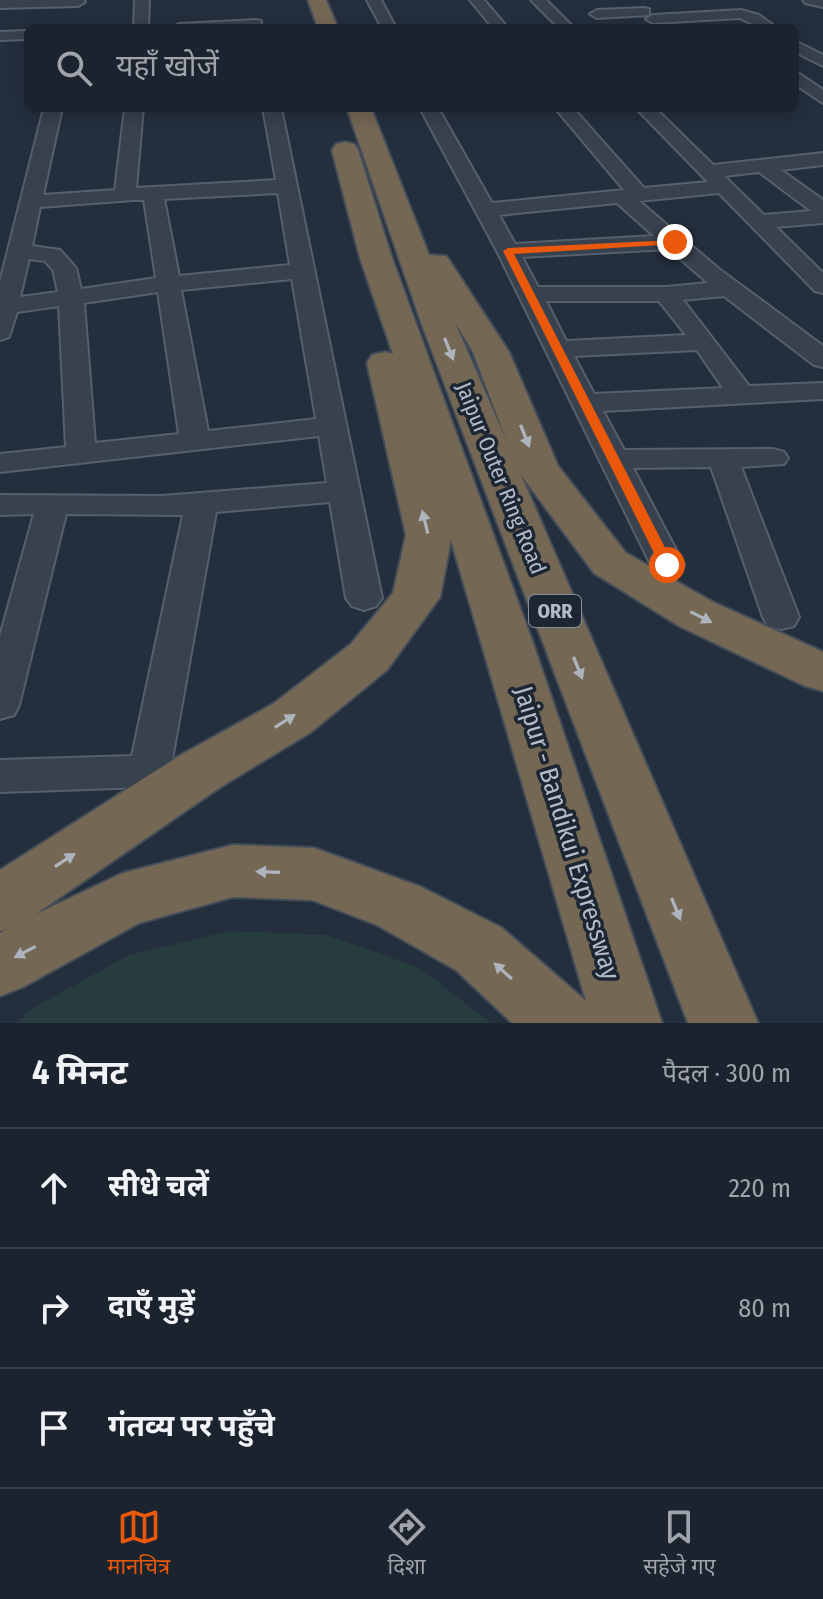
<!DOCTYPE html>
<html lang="hi">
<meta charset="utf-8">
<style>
:root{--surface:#1b232e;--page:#282f3a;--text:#f1f3f6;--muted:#a0a4aa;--line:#39404a;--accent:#ea580c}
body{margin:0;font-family:"Fira Sans Condensed","Noto Sans Devanagari",sans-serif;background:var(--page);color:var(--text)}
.stop{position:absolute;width:24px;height:24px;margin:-18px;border:6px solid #ea580c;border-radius:50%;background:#fff}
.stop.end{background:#ea580c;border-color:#fff;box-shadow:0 2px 8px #0008}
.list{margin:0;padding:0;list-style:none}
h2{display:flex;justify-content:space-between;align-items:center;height:104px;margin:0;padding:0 32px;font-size:34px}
h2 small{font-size:26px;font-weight:400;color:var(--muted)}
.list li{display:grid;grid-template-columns:52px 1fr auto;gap:24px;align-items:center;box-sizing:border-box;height:120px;padding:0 32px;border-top:2px solid var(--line)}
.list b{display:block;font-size:30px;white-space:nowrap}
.list em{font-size:26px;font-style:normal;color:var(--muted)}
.icon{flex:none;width:44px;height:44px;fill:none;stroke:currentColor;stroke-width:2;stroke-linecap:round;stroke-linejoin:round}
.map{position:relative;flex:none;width:823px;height:1023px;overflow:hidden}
.search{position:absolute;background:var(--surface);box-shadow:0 4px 20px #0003;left:24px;right:24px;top:24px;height:88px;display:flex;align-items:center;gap:20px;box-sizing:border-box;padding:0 28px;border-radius:12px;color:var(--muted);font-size:30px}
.sheet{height:464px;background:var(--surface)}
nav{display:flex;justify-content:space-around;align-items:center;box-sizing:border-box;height:112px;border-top:2px solid var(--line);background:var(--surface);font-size:22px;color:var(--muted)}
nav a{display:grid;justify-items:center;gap:4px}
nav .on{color:var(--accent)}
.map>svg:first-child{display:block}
.green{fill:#263c3f}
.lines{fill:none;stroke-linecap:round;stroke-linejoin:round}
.minor-casing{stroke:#565f6c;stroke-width:4}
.highway-casing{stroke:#434c59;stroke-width:4}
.minor{fill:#38414e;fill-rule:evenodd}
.highway{fill:#746855;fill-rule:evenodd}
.oneway{fill:#aeb4bd}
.route{fill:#ea580c}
.labels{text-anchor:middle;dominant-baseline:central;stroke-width:7;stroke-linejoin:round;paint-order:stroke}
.shield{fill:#1d2633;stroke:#878f9c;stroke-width:2}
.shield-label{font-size:20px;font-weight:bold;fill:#b4bcc9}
.street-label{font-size:22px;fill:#b4bcc9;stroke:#1d2633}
.near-street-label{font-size:26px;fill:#b4bcc9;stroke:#1d2633}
</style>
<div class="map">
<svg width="823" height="1023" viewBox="0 0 823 1023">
<rect width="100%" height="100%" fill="#242f3e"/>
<polygon class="green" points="229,931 327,935 420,968 491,1023 16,1023 31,1009 129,955"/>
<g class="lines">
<g class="minor-casing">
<g id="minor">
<polygon points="0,0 83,0 85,2 78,6 0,8"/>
<polygon points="135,0 149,0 148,28 134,28"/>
<polygon points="367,0 381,0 396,28 382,28"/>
<polygon points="470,0 484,0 508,28 493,28"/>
<polygon points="531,0 546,0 574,28 559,28"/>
<polygon points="803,0 823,0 823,7 805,3"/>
<polygon points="644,8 649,9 649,15 597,18 590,14 597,10"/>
<polygon points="741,10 759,15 777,28 760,28 740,18 653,23 646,19 653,15"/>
<polygon points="256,20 261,21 261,27 172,28 179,24"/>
<polygon points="28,31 28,39 0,40 0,32"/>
<polygon points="795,41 823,55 823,66 795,52"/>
<polygon points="795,71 823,90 823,103 795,84"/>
<path d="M44,108H62L43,195L115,190L125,108H143L136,188L276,180L263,108H281L382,598L376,606L364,610L352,606L346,598L330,502L216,512L170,771L164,782L149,787L0,792V760L132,756L183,515L66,514L19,705L14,715L0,719V636L34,514L0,515V495L162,496L327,483L319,436L0,472V454L66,447L59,306L17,312L9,337L0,340V282ZM278,193L290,265L179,276L164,199ZM133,200H144L156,278L81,289L76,268L60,250L32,246L40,207ZM29,259L45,261L53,270L58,292L20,297ZM292,279L316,419L208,431L181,290ZM158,292L179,434L95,443L84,303Z"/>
<path d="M420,108H438L492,203L624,190L555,108H573L644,188L708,182L636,108H655L713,165L823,153V165L781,170L823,200V223L776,227L823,273V293L815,291L719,193L639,201L719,269L823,346V367L814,365L724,296L683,300L749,386L823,383V399L603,411L624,450L773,449L784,452L788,458L784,464L741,467L799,617L794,626L781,629L768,626L763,617L711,467L633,468L684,565L679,573L667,576L655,573L497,251ZM759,172L811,211L764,215L724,176ZM617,203L654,236L515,244L499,215ZM669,249L708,283L666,287H538L522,257ZM546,301H659L686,335L566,341ZM697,350L723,388L594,394L574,356Z"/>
</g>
</g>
<g class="highway-casing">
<g id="highway">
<polygon points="308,0 326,0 338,28 318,28"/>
<path d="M347,108H371L429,255L446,256L451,263L509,352L558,466L626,553L713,602L823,652V691L805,686L679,626L594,573L521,475L758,1023H688L422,325ZM456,324L473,352L507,442L456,325Z"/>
<path d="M345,142L354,144L358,150L392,258L533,643L662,1023H512L456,970L377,925L312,900L233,897L139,923L23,987L0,996V933L7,929L0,931V870L179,756L273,704L351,644L393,593L406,535L367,363L372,355L385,352L393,354L360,258L332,150L336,144ZM451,540L586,1001L502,928L421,887L314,848L233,845L123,873L36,914L219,788L311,732L387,670L440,597Z"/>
</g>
</g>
<use href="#minor" class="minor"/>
<use href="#highway" class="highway"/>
</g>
<defs><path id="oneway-solid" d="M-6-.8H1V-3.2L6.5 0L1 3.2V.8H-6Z" transform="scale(2)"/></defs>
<g class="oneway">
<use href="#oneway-solid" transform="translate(449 349) rotate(68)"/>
<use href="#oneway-solid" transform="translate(525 436) rotate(68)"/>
<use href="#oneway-solid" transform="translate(425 522) rotate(-104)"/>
<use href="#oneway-solid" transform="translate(701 617) rotate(27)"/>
<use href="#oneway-solid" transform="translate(578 668) rotate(68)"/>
<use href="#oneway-solid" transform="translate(285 721) rotate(-32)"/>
<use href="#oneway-solid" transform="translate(65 860) rotate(-33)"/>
<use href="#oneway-solid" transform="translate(268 872) rotate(-178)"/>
<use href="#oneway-solid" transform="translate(676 909) rotate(68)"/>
<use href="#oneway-solid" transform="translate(25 952) rotate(152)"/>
<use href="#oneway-solid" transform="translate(503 971) rotate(-138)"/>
</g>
<polygon class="route" points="675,240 678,244 514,254 674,565 667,569 660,565 503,251 508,248"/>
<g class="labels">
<rect class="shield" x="529" y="595" width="52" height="32" rx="6"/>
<g class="shield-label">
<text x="555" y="611">ORR</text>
</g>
<g class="street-label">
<text transform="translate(501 478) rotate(68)">Jaipur Outer Ring Road</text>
</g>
<g class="near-street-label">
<text transform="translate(567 833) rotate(73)">Jaipur - Bandikui Expressway</text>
</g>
</g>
</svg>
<div class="stop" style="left:667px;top:565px"></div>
<div class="stop end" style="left:675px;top:242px"></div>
<div class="search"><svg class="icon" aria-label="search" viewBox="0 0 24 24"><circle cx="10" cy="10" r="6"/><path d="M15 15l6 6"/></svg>यहाँ खोजें</div>
</div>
<section class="sheet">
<h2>4 मिनट<small>पैदल · 300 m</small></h2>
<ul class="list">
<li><svg class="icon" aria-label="ahead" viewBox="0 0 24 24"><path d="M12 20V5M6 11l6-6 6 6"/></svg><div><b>सीधे चलें</b></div><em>220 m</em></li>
<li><svg class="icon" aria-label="right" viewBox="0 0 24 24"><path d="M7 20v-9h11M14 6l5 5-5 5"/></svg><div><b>दाएँ मुड़ें</b></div><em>80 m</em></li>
<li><svg class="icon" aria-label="arrive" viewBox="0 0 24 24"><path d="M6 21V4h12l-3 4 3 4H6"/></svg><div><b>गंतव्य पर पहुँचे</b></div></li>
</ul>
</section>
<nav>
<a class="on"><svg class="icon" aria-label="map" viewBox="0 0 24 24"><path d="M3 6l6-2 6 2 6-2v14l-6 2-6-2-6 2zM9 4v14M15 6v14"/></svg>मानचित्र</a>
<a><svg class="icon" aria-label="directions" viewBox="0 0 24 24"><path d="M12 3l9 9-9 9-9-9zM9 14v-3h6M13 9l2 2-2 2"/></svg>दिशा</a>
<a><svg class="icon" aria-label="saved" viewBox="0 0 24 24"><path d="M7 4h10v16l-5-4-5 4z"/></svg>सहेजे गए</a>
</nav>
